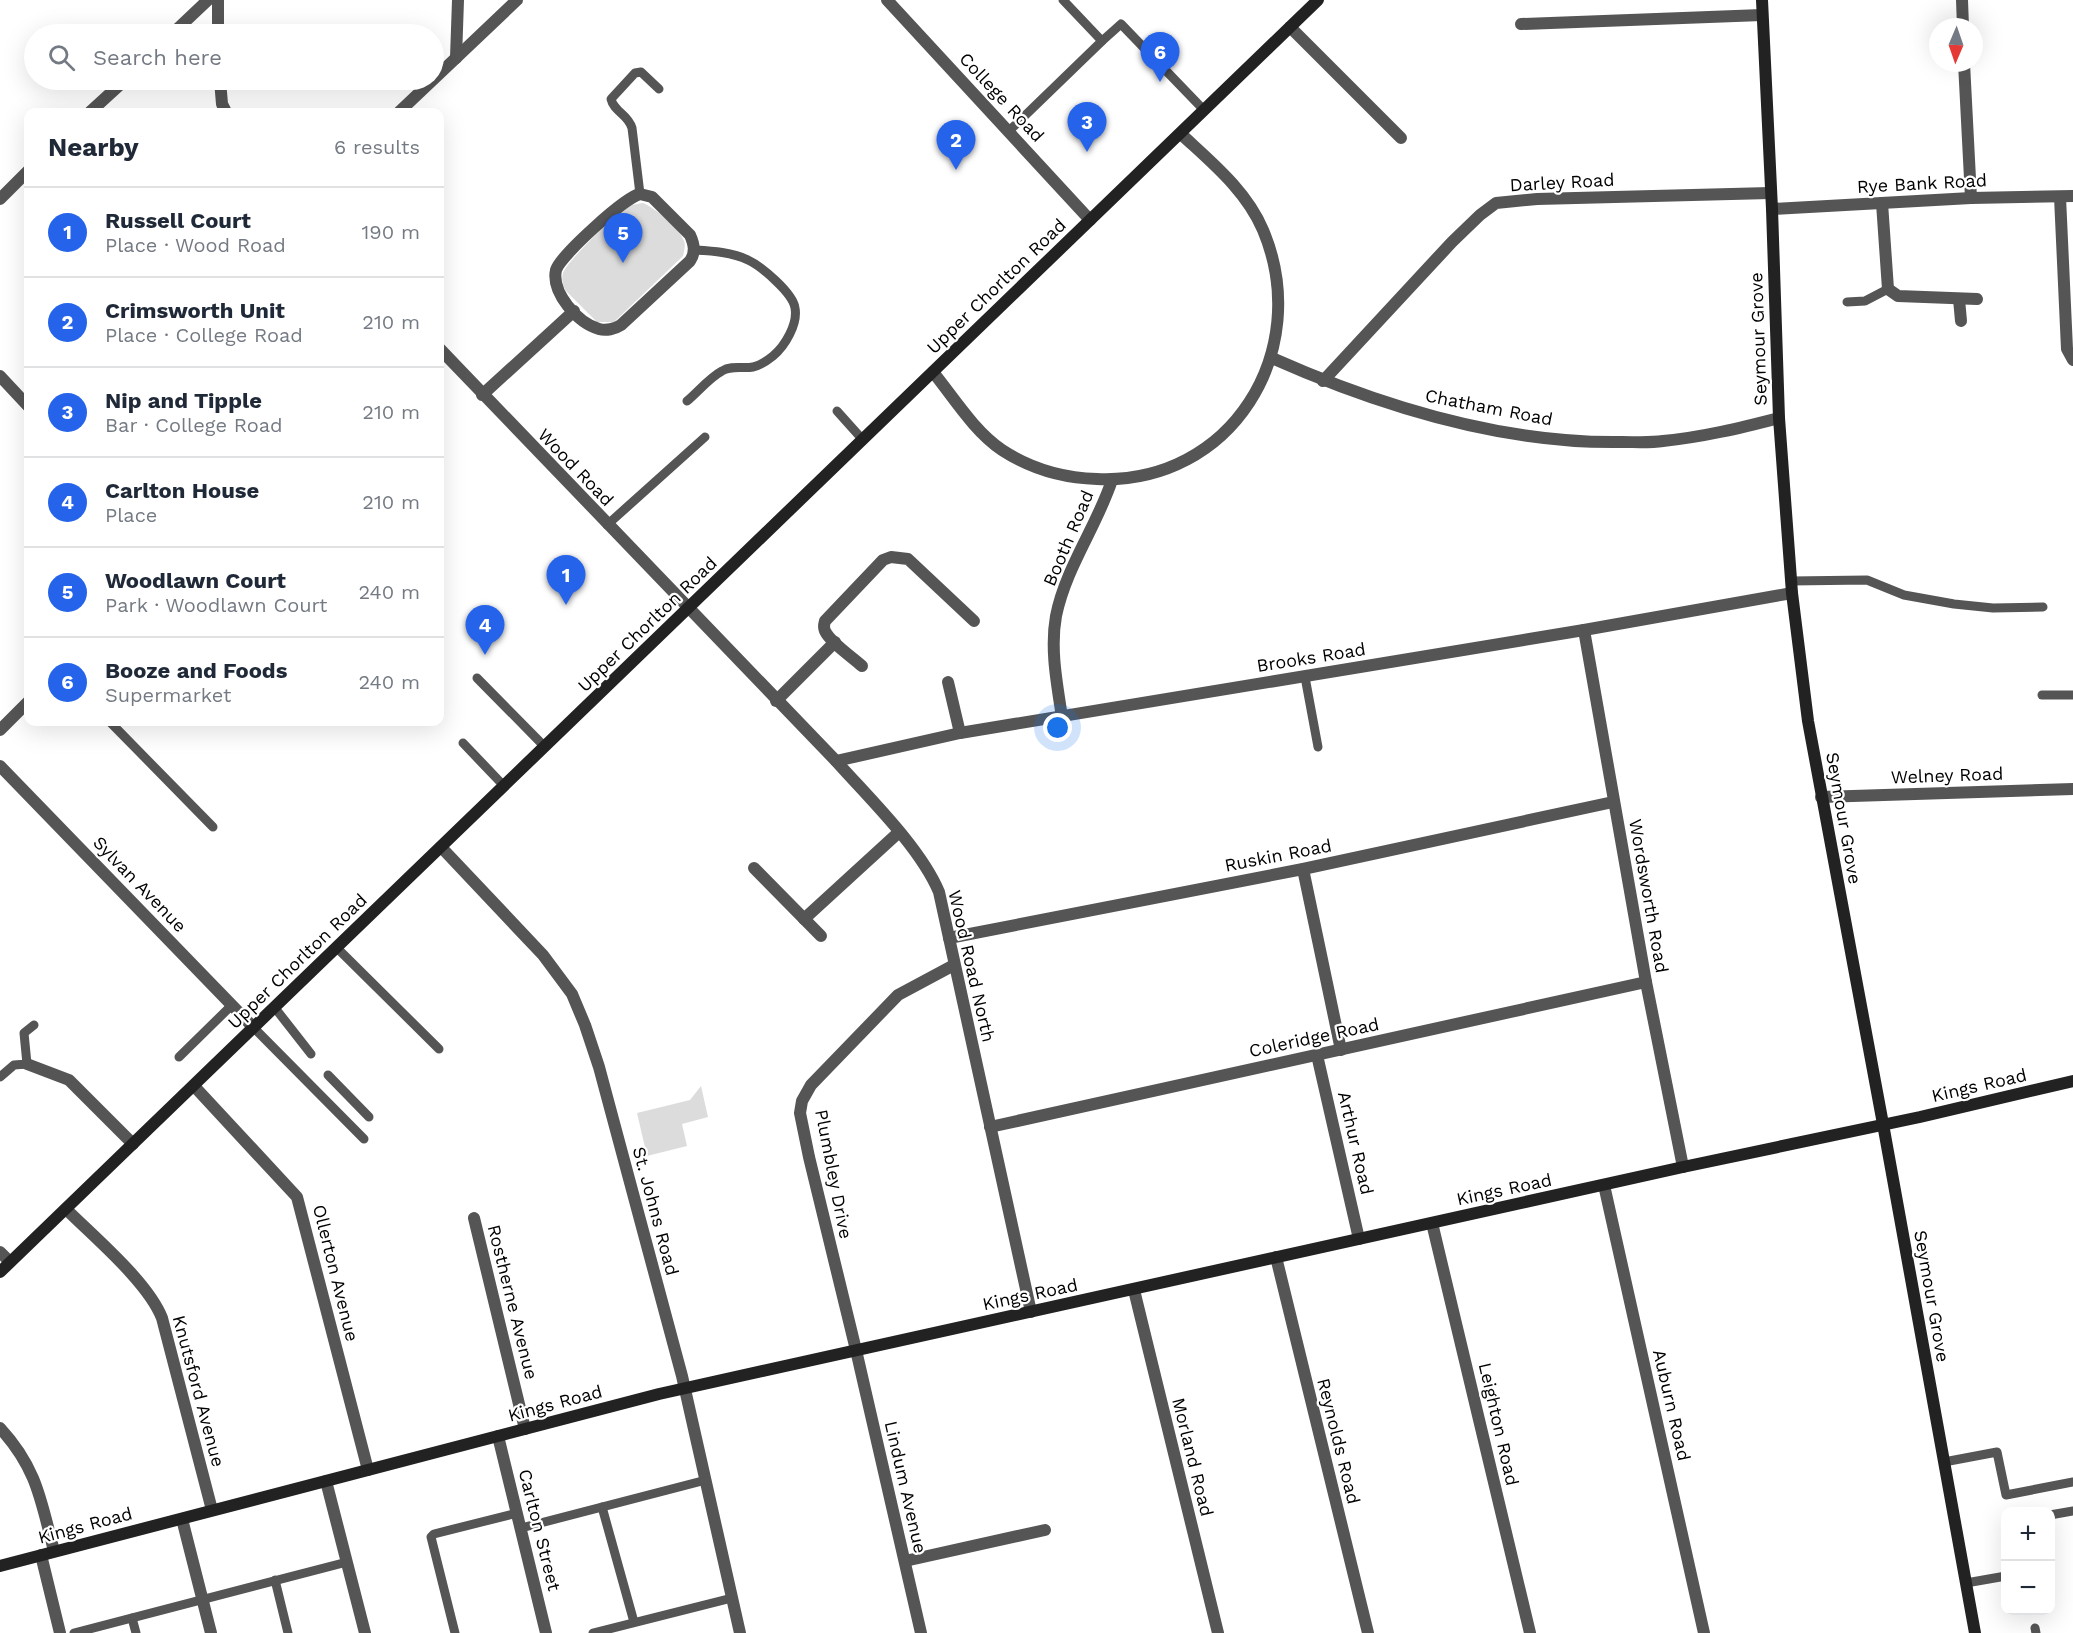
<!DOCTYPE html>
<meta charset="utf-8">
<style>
:root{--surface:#fff;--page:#f2f2f3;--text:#1f2937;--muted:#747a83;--line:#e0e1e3;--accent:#2563eb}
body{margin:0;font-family:"Work Sans",sans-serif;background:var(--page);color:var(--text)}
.controls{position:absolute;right:18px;bottom:18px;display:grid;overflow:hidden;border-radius:12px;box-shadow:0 6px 24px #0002}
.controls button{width:54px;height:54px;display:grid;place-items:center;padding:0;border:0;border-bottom:2px solid var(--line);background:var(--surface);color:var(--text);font:30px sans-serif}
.compass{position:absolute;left:1929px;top:18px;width:54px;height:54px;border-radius:50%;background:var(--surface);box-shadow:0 6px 24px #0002;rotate:182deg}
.you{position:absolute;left:1058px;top:728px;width:21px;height:21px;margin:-15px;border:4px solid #fff;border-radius:50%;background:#1a73e8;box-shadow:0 0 0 9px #1a73e833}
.badge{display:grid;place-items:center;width:39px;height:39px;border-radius:50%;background:var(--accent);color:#fff;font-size:20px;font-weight:700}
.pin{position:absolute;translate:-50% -50px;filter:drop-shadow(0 2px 3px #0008)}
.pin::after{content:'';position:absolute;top:32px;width:21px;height:18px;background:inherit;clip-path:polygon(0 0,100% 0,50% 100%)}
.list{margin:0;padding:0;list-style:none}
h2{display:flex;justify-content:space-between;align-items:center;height:78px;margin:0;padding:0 24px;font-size:26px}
h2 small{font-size:20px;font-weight:400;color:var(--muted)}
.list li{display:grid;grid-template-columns:39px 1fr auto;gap:18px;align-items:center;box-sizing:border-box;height:90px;padding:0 24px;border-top:2px solid var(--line)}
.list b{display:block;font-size:22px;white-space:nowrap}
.list p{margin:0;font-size:20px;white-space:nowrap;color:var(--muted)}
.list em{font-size:20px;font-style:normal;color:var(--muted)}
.icon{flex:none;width:33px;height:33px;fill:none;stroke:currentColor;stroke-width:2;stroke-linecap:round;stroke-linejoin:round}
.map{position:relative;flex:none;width:2073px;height:1633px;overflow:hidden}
.search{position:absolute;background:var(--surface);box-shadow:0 6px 24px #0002;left:24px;top:24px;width:420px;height:66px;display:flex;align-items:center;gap:15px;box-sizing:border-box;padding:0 21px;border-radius:33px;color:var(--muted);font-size:22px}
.panel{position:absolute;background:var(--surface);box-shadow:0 6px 24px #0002;left:24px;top:108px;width:420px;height:618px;border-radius:12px}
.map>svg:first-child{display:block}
.green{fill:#dcdcdc}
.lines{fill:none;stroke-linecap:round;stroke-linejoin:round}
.lane{stroke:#555;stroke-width:9}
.street{stroke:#555;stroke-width:12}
.secondary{stroke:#222;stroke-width:12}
.labels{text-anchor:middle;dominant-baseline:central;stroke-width:4.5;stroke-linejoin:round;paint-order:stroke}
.street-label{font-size:18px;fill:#000;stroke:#fff}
</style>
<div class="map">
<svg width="2073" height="1633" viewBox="0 0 2073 1633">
<rect width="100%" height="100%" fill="#fff"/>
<g class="green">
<path d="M643,203C654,207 680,229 684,241C686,245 684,251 683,256L614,322H597L566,291C563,286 561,280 563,273C567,261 617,213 629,206C634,204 638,204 643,203Z"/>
<polygon points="701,1086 708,1117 682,1124 687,1146 647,1156 637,1113 690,1100"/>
</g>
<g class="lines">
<g class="lane">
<polyline points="1063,0 1102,41 1121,24 1204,110"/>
<polyline points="1009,131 1102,41"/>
<path d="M640,194L632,128C628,114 614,112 611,99L635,73L641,72L659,89"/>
<polyline points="1847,302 1865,301 1888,289"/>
<path d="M687,401C698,392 709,378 722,371C732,365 743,369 753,367C759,366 768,360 773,356C785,346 798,324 795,308C793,293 761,266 748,260C732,252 711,251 694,250"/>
<polyline points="837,411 863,440"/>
<polyline points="607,525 705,437"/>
<polyline points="1791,581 1867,580 1904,595 1954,604 1993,608 2043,607"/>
<polyline points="1305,677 1318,747"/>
<polyline points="477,678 545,747"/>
<polyline points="2042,695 2073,695"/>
<polyline points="110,722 213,827"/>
<polyline points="463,743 504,786"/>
<polyline points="337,948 439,1049"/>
<polyline points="275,1008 311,1054"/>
<polyline points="254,1028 364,1139"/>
<polyline points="179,1057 232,1005"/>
<polyline points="328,1075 369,1117"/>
<polyline points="0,1077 14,1065 27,1064 24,1033 34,1025"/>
<polyline points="1944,1462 1997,1452 2006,1495 2073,1482"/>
<polyline points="602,1507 634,1622"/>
<polyline points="2050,1515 2073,1511"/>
<polyline points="521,1528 706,1480"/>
<polyline points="2006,1529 2006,1531"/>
<polyline points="275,1580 288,1633"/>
<polyline points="1966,1583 2006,1576"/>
<polyline points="132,1618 136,1633"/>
<polyline points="2035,1628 2036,1633"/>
<polyline points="74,1633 347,1562"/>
<polyline points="455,1633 431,1537 434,1534 517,1513"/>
<polyline points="593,1633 732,1598"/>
</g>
<g class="street">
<polyline points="218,0 218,34"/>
<polyline points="887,0 1090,220"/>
<polyline points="1962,0 1963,27"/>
<polyline points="1521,24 1762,15"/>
<polyline points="1290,27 1401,138"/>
<polyline points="172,34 208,0"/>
<polyline points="456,58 458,0"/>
<polyline points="1964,63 1971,198"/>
<polyline points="220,80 222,104 226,112"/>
<polyline points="90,112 125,80"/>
<polyline points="399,112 517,0"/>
<path d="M640,194L652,197L690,235C694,244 696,252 690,261L621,325C615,329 606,331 599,329C578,323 551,293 556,270C560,256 625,197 640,194Z"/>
<polyline points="2060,197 2067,349 2073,360"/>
<polyline points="0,199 28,171"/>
<polyline points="1882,203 1888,289 1898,296 1977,299"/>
<polyline points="1772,209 1971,198 2073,196"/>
<polyline points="1959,299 1961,321"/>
<path d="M440,349L836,761C869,798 920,847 939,892L1031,1312"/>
<path d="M1272,358C1380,406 1503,444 1622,442C1636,442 1650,443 1663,441C1703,437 1740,428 1779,418"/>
<path d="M933,372C954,398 974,431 1002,450C1031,469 1062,478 1097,479C1231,485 1314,351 1263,230C1246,190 1211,162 1181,134"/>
<polyline points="0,376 28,406"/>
<polyline points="1323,381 1452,242 1480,215 1496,203 1537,199 1770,193"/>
<polyline points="482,395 574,311"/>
<polyline points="1584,630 1646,982 1683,1167"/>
<path d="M862,666C852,657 830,642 825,631C823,626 824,625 825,621L883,560L891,557L908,559L974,621"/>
<polyline points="948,682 960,733"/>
<polyline points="776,701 835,642"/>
<path d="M1062,717C1057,684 1050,649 1056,616C1066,567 1097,526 1112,480"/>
<polyline points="0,730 28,702"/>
<polyline points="836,761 960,733 1584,630 1792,593"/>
<polyline points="0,766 254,1028"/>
<polyline points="1821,797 2073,789"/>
<polyline points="441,847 543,955 572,994 585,1025 599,1067 682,1376 740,1633"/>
<polyline points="754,868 821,936"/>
<polyline points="1303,869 1341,1050"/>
<polyline points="804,919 898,833"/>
<polyline points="949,938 1303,869 1613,802"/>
<polyline points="1317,1055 1359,1239"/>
<polyline points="27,1064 69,1080 133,1144"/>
<polyline points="194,1086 297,1197 368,1470"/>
<polyline points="990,1127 1646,982"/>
<polyline points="1604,1185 1704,1633"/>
<path d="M66,1209C94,1237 148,1282 162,1318L212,1510"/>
<polyline points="474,1218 525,1429"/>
<polyline points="1432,1223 1530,1633"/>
<polyline points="0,1252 10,1262"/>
<polyline points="1276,1257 1368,1633"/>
<polyline points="1134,1290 1218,1633"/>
<path d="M0,1428C37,1468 41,1501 54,1551"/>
<polyline points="498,1436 546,1633"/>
<polyline points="326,1481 365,1633"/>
<polyline points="182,1519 211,1633"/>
<polyline points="41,1555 60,1633"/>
<polyline points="905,1561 1045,1530"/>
<polyline points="921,1633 856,1350 809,1157 800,1113 802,1101 811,1085 898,995 954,965"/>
</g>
<g class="secondary">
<polyline points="1762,0 1772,209 1779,418 1792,593 1808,721 1883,1124 1975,1633"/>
<polyline points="0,1272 1318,0"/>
<polyline points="0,1566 659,1394 1683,1167 1920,1117 2073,1081"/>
</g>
</g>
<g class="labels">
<g class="street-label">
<text transform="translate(1002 97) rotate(47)">College Road</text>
<text transform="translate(1562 182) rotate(-3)">Darley Road</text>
<text transform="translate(1922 183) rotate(-3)">Rye Bank Road</text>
<text transform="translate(996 286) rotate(-44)">Upper Chorlton Road</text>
<text transform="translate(1758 339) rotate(-92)">Seymour Grove</text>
<text transform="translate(1489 407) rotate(11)">Chatham Road</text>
<text transform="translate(576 467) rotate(46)">Wood Road</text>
<text transform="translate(1068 538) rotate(-67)">Booth Road</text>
<text transform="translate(647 624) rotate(-44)">Upper Chorlton Road</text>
<text transform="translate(1311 657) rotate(-9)">Brooks Road</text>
<text transform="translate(1947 775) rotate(-2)">Welney Road</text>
<text transform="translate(1844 818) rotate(80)">Seymour Grove</text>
<text transform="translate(1278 855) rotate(-11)">Ruskin Road</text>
<text transform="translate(140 884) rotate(46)">Sylvan Avenue</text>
<text transform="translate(1649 896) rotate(80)">Wordsworth Road</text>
<text transform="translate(297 961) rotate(-44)">Upper Chorlton Road</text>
<text transform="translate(972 966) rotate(77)">Wood Road North</text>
<text transform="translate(1314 1037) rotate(-12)">Coleridge Road</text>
<text transform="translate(1979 1085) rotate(-13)">Kings Road</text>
<text transform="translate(1356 1143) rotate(77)">Arthur Road</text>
<text transform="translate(834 1174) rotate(79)">Plumbley Drive</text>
<text transform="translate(1504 1189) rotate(-12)">Kings Road</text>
<text transform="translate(656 1211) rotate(75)">St. Johns Road</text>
<text transform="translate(336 1273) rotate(76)">Ollerton Avenue</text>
<text transform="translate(1030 1294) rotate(-12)">Kings Road</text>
<text transform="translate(1932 1296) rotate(80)">Seymour Grove</text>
<text transform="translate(513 1302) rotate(76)">Rostherne Avenue</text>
<text transform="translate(199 1391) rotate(75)">Knutsford Avenue</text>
<text transform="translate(555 1403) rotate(-15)">Kings Road</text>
<text transform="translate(1672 1405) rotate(77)">Auburn Road</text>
<text transform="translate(1499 1424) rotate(77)">Leighton Road</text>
<text transform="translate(1339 1441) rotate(76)">Reynolds Road</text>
<text transform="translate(1193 1457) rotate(76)">Morland Road</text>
<text transform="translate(906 1487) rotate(77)">Lindum Avenue</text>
<text transform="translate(85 1525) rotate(-15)">Kings Road</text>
<text transform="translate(540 1530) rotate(76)">Carlton Street</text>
</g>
</g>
</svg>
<div class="controls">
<button>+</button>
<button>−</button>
</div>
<svg class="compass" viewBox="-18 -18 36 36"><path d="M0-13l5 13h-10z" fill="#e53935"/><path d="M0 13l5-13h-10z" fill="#747a83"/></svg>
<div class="you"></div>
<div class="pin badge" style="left:566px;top:605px">1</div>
<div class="pin badge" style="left:956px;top:170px">2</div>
<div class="pin badge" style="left:1087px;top:152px">3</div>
<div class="pin badge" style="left:485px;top:655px">4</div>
<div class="pin badge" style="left:623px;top:263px">5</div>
<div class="pin badge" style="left:1160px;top:82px">6</div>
<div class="search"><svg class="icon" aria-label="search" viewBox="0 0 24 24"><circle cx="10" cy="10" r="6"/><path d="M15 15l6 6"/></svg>Search here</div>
<section class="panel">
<h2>Nearby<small>6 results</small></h2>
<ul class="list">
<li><span class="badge">1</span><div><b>Russell Court</b><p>Place · Wood Road</p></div><em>190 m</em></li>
<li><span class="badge">2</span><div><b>Crimsworth Unit</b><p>Place · College Road</p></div><em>210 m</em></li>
<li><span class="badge">3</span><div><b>Nip and Tipple</b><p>Bar · College Road</p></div><em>210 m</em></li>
<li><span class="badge">4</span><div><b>Carlton House</b><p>Place</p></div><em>210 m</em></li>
<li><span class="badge">5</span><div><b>Woodlawn Court</b><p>Park · Woodlawn Court</p></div><em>240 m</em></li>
<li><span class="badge">6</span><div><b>Booze and Foods</b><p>Supermarket</p></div><em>240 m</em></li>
</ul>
</section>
</div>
